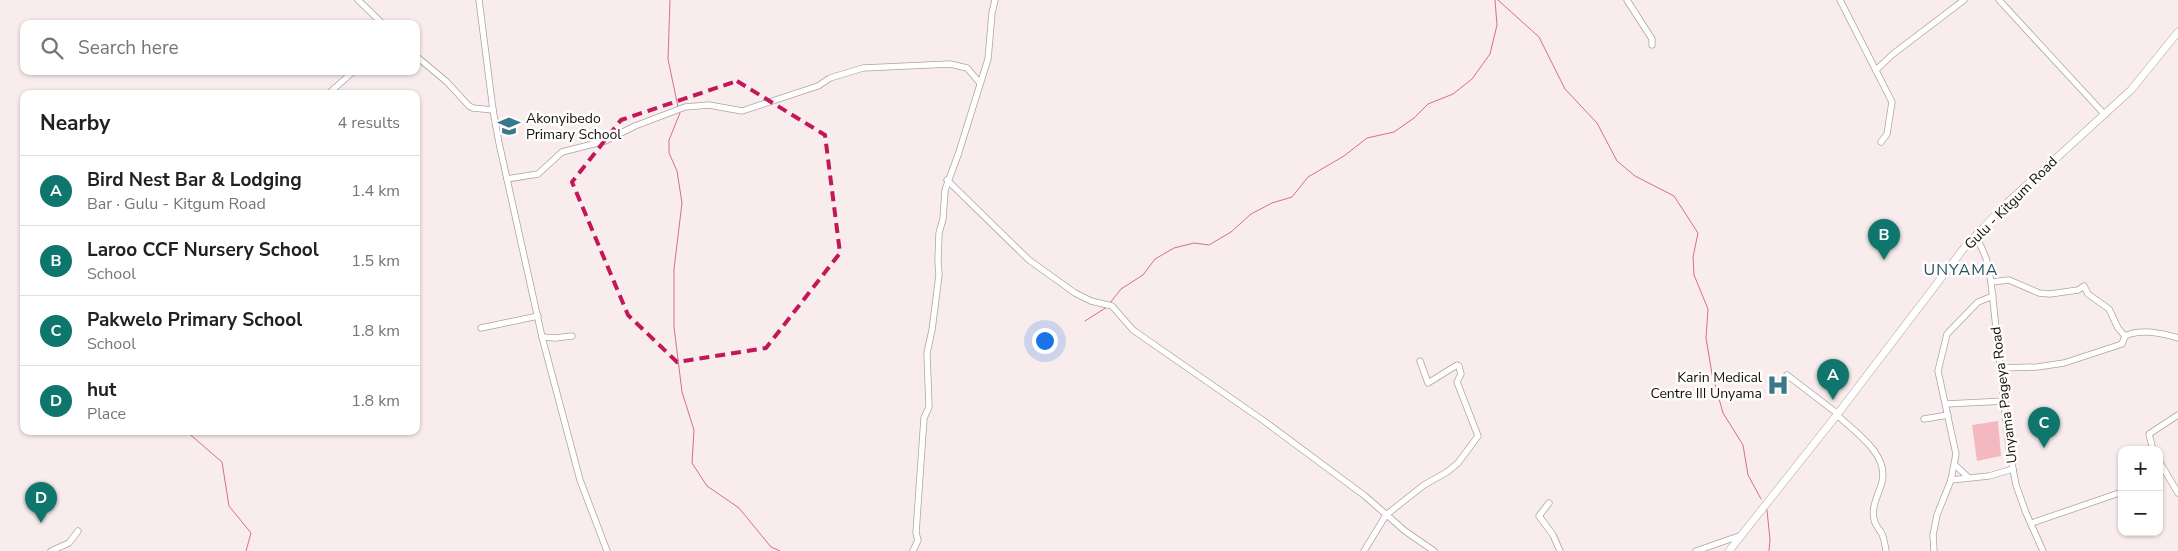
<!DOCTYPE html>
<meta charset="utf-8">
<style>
:root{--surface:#fff;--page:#f2f2f2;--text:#202124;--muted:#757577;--line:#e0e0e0;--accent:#0f766e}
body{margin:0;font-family:"Nunito Sans",sans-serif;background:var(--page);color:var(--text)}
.controls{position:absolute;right:15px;bottom:15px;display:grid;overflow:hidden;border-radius:10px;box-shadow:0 1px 4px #0004}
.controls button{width:45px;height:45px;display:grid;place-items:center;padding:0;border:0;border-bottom:1px solid var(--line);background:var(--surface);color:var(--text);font:25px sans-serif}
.you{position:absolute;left:1044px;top:340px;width:18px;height:18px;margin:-12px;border:4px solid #fff;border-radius:50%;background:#1a73e8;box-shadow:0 0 0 8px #1a73e833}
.badge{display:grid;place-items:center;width:32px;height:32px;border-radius:50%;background:var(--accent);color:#fff;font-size:16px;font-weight:700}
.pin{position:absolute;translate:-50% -41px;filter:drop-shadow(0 1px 2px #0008)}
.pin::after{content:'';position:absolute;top:26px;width:18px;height:15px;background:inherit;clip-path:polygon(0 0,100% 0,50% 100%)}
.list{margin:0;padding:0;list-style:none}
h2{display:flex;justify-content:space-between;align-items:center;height:65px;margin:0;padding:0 20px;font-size:21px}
h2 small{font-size:16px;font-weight:400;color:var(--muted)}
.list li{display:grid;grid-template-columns:32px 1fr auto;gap:15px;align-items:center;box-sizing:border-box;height:70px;padding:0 20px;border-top:1px solid var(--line)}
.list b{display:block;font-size:19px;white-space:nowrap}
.list p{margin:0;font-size:16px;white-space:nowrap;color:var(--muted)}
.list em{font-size:16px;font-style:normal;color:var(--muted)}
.icon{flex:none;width:28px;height:28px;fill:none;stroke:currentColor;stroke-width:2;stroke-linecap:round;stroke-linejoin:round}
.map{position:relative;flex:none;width:2178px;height:551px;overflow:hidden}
.search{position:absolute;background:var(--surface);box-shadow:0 1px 4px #0004;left:20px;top:20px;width:400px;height:55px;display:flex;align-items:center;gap:12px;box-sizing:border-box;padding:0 18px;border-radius:10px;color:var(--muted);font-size:19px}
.panel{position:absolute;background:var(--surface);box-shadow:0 1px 4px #0004;left:20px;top:90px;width:400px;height:345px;border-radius:10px}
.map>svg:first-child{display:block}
.green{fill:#f4b8c0}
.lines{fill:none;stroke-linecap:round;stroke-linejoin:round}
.stream{stroke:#d47183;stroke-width:1}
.minor-casing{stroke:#afa2a4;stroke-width:7}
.major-casing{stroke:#afa2a4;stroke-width:8}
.minor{stroke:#fff;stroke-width:5.5}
.major{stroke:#fff;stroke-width:7}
.marked{fill:none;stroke:#c2185b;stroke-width:4;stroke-dasharray:10 6;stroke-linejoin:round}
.labels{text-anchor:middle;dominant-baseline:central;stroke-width:5;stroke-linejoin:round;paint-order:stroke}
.poi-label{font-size:14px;fill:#130e0f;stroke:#fffcfc;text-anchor:start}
.street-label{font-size:14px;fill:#130e0f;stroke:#fffcfc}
.quarter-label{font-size:16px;letter-spacing:1px;fill:#1e5362;stroke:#fffcfc}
</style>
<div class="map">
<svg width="2178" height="551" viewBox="0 0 2178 551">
<rect width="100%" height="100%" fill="#f9eced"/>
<polygon class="green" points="1998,421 2001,456 1977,461 1972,425"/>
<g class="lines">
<g class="stream">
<polyline points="670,0 668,59 678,107"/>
<polyline points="1498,0 1539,37 1565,89 1597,123 1617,161 1635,176 1674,196 1698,233 1693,257 1694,275 1708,309 1706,338 1712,374 1723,413 1743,445 1748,475 1761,499"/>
<polyline points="680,113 669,140 669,153 677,171 682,203 674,269 674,327 682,392 694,430 692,463 707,486 739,508 771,547 780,551"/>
<polyline points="1110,303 1121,289 1143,275 1155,259 1174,248 1194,243 1209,245 1231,232 1251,214 1272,203 1292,197 1308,177 1344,156 1367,138 1394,132 1414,118 1428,104 1453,94 1472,79 1490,54 1497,25 1495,0"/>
<polyline points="1085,321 1107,307"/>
<polyline points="186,431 222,462 229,506 251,533 246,551"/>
<polyline points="1767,510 1770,540 1769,551"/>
</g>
<g class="minor-casing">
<g id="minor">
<polyline points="358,0 383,24"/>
<polyline points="479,0 493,110 499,143 542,337 580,480 607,551"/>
<polyline points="1627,0 1652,39 1652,45"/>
<polyline points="1840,0 1892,102 1887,134 1881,142"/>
<polyline points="1999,0 2105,115"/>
<polyline points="416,56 447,82 469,106 473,108 493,110"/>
<polyline points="1876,70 1893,54 1964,0"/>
<polyline points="328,94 354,71"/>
<polyline points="507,179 538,174 562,152 605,141 635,126 685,107 709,105 742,111 818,86 830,78 863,68 950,64 967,68 980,83"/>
<polyline points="947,180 1029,260 1075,293 1091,301 1112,306 1133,330 1264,421 1365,496 1405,531 1434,551"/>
<polyline points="1976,235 1986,258 1991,282 2009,448 2016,485 2026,513 2043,551"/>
<polyline points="1991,282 2009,280 2039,293 2050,294 2078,290 2084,286 2088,294 2109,309 2118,328 2125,336"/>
<polyline points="481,328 538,316"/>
<polyline points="542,337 555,338 572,336"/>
<path d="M2001,368L2037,367L2064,363L2122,344L2125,336C2141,328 2162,333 2178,338"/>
<polyline points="1787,375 1838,414"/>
<polyline points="1946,404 2005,401"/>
<path d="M1837,415C1855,432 1889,454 1882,482C1879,494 1871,506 1874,519C1875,525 1878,528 1881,532C1884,537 1885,545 1886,551"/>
<polyline points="1924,419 1948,415"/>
<polyline points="2153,450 2149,434 2178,415"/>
<polyline points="2159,461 2178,493"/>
<polyline points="1955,465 1968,477"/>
<polyline points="1951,480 1989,476 2013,469"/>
<polyline points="1549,503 1539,516 1553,535 1560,551"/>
<polyline points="1386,515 1424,485 1447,472 1458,463 1478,436 1457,382 1461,374 1459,366 1457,365 1428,383 1420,361"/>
<polyline points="2032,523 2122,492"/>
<polyline points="51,551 69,543 78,531"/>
<polyline points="913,551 918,540 916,533 924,418 929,407 927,353 932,330 939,275 938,260 939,233 943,219 945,190 958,155 988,59 992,13 995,0"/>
<polyline points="1364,551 1386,515"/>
<polyline points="1696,551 1739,536"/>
<polyline points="1934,551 1933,535 1937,515 1951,480 1956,454 1938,371 1947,334 1978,302 1993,296"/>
</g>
</g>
<g class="major-casing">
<polyline id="major" points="1729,551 1836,416 1964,248 2007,203 2131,90 2178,32"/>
</g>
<use href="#minor" class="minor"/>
<use href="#major" class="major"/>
</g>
<path class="marked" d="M737,81L825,135L840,253L766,348L677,362L628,315L572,182L621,120Z"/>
<defs>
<g id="school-bare" transform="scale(1.725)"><path d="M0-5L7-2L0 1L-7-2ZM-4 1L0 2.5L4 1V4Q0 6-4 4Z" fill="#37788b" stroke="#fffcfc" stroke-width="2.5" paint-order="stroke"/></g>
<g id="hospital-bare" transform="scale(1.725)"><path d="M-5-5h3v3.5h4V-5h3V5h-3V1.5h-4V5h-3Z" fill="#37788b" stroke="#fffcfc" stroke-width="2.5" paint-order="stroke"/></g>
</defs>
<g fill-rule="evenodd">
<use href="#school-bare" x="509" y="126"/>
<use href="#hospital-bare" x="1778" y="385"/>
</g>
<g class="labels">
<g class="poi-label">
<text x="526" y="118">Akonyibedo<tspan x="526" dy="16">Primary School</tspan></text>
<text x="1762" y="377" text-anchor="end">Karin Medical<tspan x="1762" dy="16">Centre III Unyama</tspan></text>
</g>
<g class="street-label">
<text transform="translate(2011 203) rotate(-45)">Gulu - Kitgum Road</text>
<text transform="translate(2004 395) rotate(-97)">Unyama Pageya Road</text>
</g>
<g class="quarter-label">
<text x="1961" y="270">UNYAMA</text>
</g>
</g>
</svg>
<div class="controls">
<button>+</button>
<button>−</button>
</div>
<div class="you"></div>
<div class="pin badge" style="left:1833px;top:400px">A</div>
<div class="pin badge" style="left:1884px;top:260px">B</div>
<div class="pin badge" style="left:2044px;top:448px">C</div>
<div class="pin badge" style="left:41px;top:523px">D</div>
<div class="search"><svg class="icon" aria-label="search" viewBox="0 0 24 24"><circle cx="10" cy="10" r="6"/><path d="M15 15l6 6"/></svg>Search here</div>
<section class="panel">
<h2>Nearby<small>4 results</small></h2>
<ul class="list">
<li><span class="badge">A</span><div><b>Bird Nest Bar &amp; Lodging</b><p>Bar · Gulu - Kitgum Road</p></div><em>1.4 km</em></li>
<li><span class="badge">B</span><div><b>Laroo CCF Nursery School</b><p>School</p></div><em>1.5 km</em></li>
<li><span class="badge">C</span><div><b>Pakwelo Primary School</b><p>School</p></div><em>1.8 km</em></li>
<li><span class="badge">D</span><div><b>hut</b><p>Place</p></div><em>1.8 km</em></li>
</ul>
</section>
</div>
